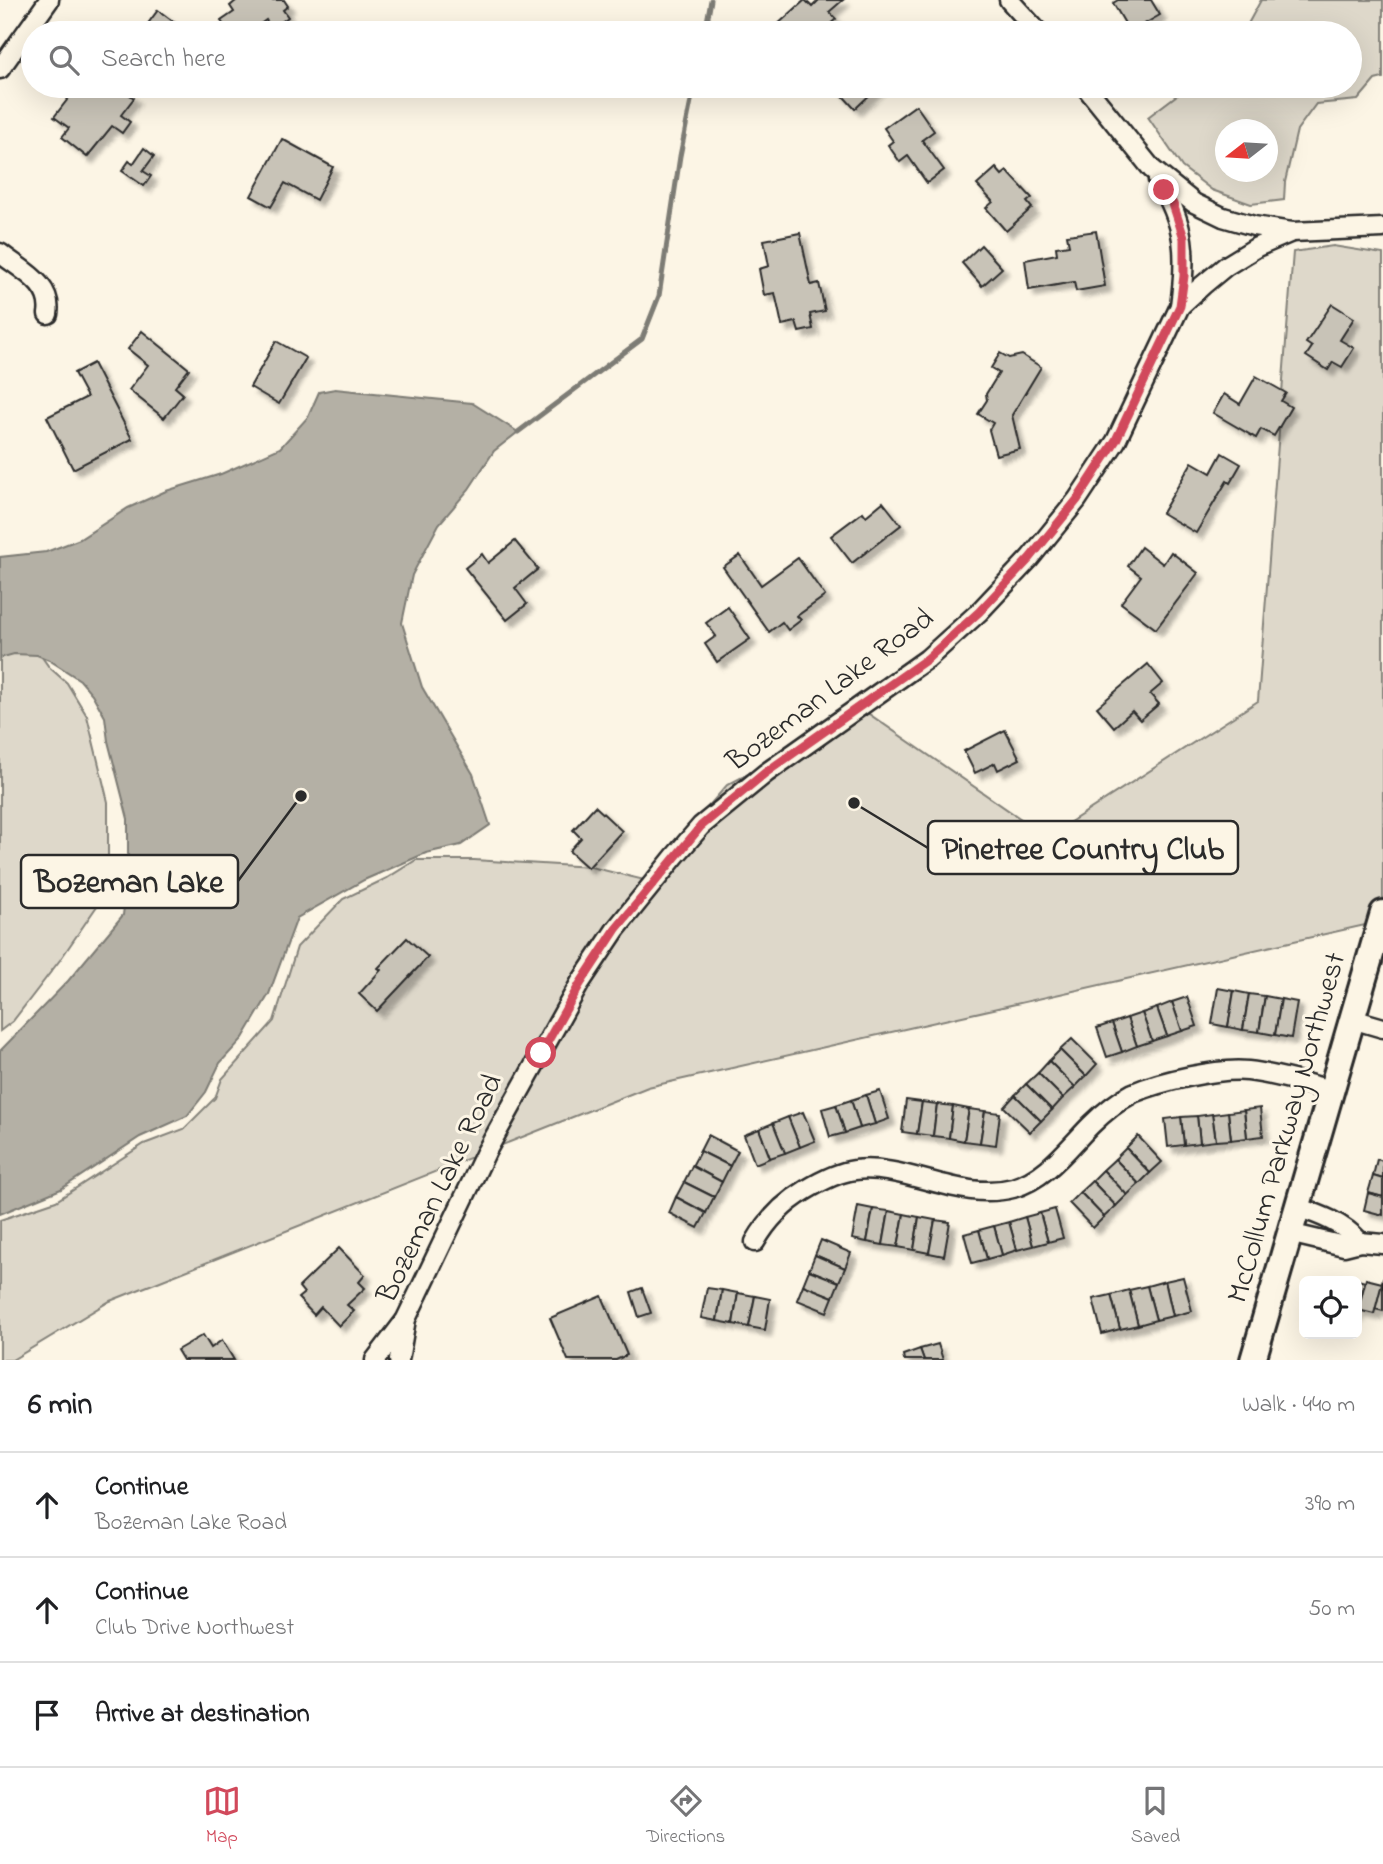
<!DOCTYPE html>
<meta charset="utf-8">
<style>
:root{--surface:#fff;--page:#f6f6f6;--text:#202124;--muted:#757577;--line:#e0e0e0;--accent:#d1495b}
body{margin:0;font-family:"Indie Flower",sans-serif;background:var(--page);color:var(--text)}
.controls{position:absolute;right:21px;bottom:21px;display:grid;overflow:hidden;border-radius:10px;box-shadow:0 7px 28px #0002}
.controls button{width:63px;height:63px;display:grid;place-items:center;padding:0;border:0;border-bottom:2px solid var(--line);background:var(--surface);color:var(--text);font:35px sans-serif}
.compass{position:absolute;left:1215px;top:119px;width:63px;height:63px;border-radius:50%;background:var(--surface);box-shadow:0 7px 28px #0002;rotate:253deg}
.stop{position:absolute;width:21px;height:21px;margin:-16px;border:5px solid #d1495b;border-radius:50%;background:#fff}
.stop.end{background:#d1495b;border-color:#fff;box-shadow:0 2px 7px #0008}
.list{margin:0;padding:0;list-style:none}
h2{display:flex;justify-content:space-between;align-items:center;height:91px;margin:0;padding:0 28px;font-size:30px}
h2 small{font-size:23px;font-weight:400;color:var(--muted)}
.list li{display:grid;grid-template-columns:46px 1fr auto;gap:21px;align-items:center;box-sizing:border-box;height:105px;padding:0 28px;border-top:2px solid var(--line)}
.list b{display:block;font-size:26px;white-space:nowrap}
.list p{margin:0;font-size:23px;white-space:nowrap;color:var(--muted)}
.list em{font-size:23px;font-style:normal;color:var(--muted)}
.icon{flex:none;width:38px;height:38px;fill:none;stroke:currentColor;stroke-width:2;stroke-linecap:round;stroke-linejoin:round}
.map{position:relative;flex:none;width:1383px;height:1360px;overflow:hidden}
.search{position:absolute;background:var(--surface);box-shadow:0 7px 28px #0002;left:21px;right:21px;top:21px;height:77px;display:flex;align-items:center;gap:18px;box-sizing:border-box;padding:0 24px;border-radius:38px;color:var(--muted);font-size:26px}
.sheet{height:406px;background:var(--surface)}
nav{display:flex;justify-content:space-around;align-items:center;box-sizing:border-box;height:98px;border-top:2px solid var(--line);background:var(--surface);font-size:19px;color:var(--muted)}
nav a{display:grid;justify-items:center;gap:4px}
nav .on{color:var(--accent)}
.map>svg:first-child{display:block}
.green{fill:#ded8ca;stroke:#84827a;stroke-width:2;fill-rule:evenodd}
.water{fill:#b4b0a5;stroke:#7d7b74;stroke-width:2}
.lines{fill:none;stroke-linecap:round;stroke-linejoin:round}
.stream{stroke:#7d7b74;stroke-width:5}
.building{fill:#c8c3b7;stroke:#2b2b2b;stroke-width:2;filter:url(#shadow)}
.street-casing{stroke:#2b2b2b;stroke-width:23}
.secondary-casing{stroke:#2b2b2b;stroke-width:30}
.street{stroke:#fcf5e5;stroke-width:18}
.secondary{stroke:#fcf5e5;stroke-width:24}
.route{stroke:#d1495b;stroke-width:9}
.labels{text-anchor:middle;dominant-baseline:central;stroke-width:6;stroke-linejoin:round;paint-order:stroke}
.street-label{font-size:30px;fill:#2b2b2b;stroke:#fcf5e5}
.leader{fill:none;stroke:#2b2b2b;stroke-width:2.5}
.callout-dot{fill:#2b2b2b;stroke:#fcf5e5;stroke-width:2.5}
.callout{fill:#fcf5e5;stroke:#2b2b2b;stroke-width:2.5}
.callout-label{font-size:32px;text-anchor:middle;font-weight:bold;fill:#2b2b2b}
</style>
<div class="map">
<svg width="1383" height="1360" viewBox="0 0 1383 1360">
<defs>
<filter id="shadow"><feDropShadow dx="6" dy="6" stdDeviation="2" flood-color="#0004"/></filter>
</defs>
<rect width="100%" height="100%" fill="#fcf5e5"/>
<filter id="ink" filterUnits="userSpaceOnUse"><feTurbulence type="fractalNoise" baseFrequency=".0143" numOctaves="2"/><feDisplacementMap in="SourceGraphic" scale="14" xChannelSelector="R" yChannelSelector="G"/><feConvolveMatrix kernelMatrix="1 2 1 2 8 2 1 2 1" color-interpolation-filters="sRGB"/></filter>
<g filter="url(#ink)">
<g class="green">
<path d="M1261,0H1383V78L1375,80L1358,100L1316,104L1297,130L1285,182L1284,200L1251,204L1212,190L1182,167L1148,117L1189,86H1350V33H1243ZM1226,130H1268V172H1226Z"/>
<polygon points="1333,246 1383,254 1383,921 648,1087 110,1301 12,1360 0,1360 0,1220 56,1201 144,1144 184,1129 215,1098 222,1079 274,1021 297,947 343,899 387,878 416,860 474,860 591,867 644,880 727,785 866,712 1047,837 1258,701 1293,252"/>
<polygon points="0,581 30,640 49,667 67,683 87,716 108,802 108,857 110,887 60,960 13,1021 0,1031"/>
</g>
<polygon class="water" points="335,389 472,403 518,432 494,451 469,489 439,524 412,575 402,623 422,687 473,774 490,825 461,845 426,853 364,880 297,918 269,994 243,1038 220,1063 206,1092 187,1116 140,1137 61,1189 0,1214 0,1051 68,981 123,915 128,871 128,819 108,741 105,717 92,694 80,680 49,660 37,655 14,654 0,658 0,557 46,552 80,539 128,508 166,491 221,474 280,448 308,417 319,392"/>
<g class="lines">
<g class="stream">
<polyline points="705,33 711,0"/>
<polyline points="518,432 642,339 659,296 680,156 694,86"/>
</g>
</g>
<g class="building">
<polygon points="237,0 284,0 288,6 283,10 288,17 272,29 266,20 248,33 246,30 241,33 230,33 221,21 234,12 230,6"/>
<polygon points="805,0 812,7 819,0 843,0 829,12 836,19 820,33 784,33 777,25"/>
<polygon points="1118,0 1151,0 1160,15 1130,32 1113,3"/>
<polygon points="158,10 183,29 180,33 141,33"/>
<polygon points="78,86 118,86 134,98 121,115 130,122 122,133 112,126 87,157 62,137 69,128 54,117"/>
<polygon points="834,86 876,86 878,87 855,109"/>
<polygon points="916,105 934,131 922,140 944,170 927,183 908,156 900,162 888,145 893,141 884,128"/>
<polygon points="282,139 333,167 316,200 285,183 271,207 251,196"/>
<polygon points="144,148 154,156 143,171 151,176 144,186 122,171 129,161 133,164"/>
<polygon points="996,168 1002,175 1007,171 1032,198 1027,202 1032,208 1006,231 986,208 993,202 977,185"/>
<polygon points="1096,231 1105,286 1076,291 1074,282 1029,290 1025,260 1057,254 1056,247 1069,245 1067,235"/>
<polygon points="800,233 811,285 819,283 825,311 810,314 813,329 799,332 796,322 782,325 775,293 764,295 759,269 769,266 764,240"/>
<polygon points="981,245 1002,268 982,286 962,263"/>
<polygon points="1332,304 1354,318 1340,340 1354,348 1342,367 1333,362 1328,370 1306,356 1312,347 1306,343"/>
<polygon points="142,331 189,369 175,387 183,394 164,418 129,390 148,365 128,349"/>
<polygon points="276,341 306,358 279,404 250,387"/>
<polygon points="1000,353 1009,358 1022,355 1041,367 1012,415 1020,449 996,455 989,430 993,423 978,414 987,400 986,394 999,373 991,368"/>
<polygon points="93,363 132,439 73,469 47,417 87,397 74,373"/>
<polygon points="1256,376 1286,393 1281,401 1291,407 1274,436 1261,429 1256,438 1213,413 1224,394 1240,404"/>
<polygon points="1222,453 1241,464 1230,483 1227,481 1196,533 1162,513 1192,462 1211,473"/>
<polygon points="883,502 901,525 852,563 831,536 863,512 866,516"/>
<polygon points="515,541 538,569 515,588 527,604 507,620 465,568 482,554 488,563"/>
<polygon points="1141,547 1163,564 1171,552 1198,573 1156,629 1121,603 1141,576 1128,566"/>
<polygon points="740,555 761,585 798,558 825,596 797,616 801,620 788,630 782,622 769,632 723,567"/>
<polygon points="728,607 750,639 717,662 705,644 716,636 706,623"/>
<polygon points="1148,664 1163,683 1150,694 1159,704 1140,720 1132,711 1114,727 1097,707"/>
<polygon points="1005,730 1020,759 998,770 995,763 975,773 964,751"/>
<polygon points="595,806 622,831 588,868 569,851 581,838 573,830"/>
<polygon points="407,938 428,957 377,1011 359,994 381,970 378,968"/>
<polygon points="1218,988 1234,991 1228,1027 1212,1024"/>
<polygon points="1234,991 1249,994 1243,1030 1228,1027"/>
<polygon points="1249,994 1265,996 1259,1032 1243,1030"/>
<polygon points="1265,996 1281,999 1275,1035 1259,1032"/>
<polygon points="1187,997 1197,1026 1182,1031 1172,1002"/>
<polygon points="1281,999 1297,1002 1291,1038 1275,1035"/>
<polygon points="1172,1002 1182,1031 1167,1036 1157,1008"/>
<polygon points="1157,1008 1167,1036 1152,1041 1142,1013"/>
<polygon points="1142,1013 1152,1041 1137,1046 1127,1018"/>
<polygon points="1127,1018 1137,1046 1122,1052 1112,1023"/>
<polygon points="1112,1023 1122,1052 1107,1057 1097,1028"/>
<polygon points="1072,1039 1097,1064 1086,1076 1060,1050"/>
<polygon points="1060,1050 1086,1076 1075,1087 1049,1061"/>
<polygon points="1049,1061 1075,1087 1063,1098 1038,1073"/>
<polygon points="1038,1073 1063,1098 1052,1110 1026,1084"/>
<polygon points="1026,1084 1052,1110 1041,1121 1015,1095"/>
<polygon points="880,1091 889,1119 875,1124 866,1095"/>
<polygon points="866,1095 875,1124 860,1128 851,1100"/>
<polygon points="1015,1095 1041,1121 1030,1132 1004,1107"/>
<polygon points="851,1100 860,1128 845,1133 836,1105"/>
<polygon points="906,1100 922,1102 917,1134 902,1132"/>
<polygon points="922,1102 937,1104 933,1136 917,1134"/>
<polygon points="937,1104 953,1106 949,1138 933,1136"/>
<polygon points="836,1105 845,1133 830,1137 822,1109"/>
<polygon points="953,1106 969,1109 964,1141 949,1138"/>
<polygon points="1260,1108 1263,1136 1247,1138 1244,1110"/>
<polygon points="969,1109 985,1111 980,1143 964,1141"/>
<polygon points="1244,1110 1247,1138 1231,1140 1228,1112"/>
<polygon points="985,1111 1000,1113 996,1145 980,1143"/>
<polygon points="803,1112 815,1141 800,1147 788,1117"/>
<polygon points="1228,1112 1231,1140 1216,1141 1212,1114"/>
<polygon points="1212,1114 1216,1141 1200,1143 1197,1116"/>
<polygon points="1197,1116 1200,1143 1184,1145 1181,1117"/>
<polygon points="788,1117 800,1147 785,1153 773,1123"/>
<polygon points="1181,1117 1184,1145 1168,1147 1165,1119"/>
<polygon points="773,1123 785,1153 770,1158 759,1129"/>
<polygon points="759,1129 770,1158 755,1164 744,1135"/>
<polygon points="708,1135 738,1151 730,1166 700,1151"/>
<polygon points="1138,1136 1162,1162 1150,1173 1126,1148"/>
<polygon points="1126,1148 1150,1173 1139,1184 1115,1159"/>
<polygon points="700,1151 730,1166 722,1182 692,1166"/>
<polygon points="1115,1159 1139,1184 1127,1195 1103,1170"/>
<polygon points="1377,1159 1383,1161 1383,1179 1373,1176"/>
<polygon points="692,1166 722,1182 714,1197 684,1182"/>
<polygon points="1103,1170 1127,1195 1116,1206 1092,1181"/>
<polygon points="1373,1176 1383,1179 1383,1197 1368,1193"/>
<polygon points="1092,1181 1116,1206 1104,1217 1080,1192"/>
<polygon points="684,1182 714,1197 706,1213 676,1197"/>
<polygon points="1080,1192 1104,1217 1093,1228 1069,1203"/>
<polygon points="1368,1193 1383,1197 1383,1215 1364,1210"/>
<polygon points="676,1197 706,1213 698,1228 669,1213"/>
<polygon points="858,1206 873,1209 867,1242 852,1239"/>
<polygon points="873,1209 889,1211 883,1245 867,1242"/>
<polygon points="1055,1209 1063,1238 1048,1242 1040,1213"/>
<polygon points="889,1211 904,1214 898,1247 883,1245"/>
<polygon points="1040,1213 1048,1242 1033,1246 1025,1217"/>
<polygon points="904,1214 919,1217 914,1250 898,1247"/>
<polygon points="919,1217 935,1220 929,1253 914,1250"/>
<polygon points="1025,1217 1033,1246 1017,1250 1009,1222"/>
<polygon points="935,1220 950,1222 944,1256 929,1253"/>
<polygon points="1009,1222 1017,1250 1002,1255 994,1226"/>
<polygon points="994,1226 1002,1255 987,1259 979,1230"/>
<polygon points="979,1230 987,1259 972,1263 964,1234"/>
<polygon points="821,1240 851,1253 845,1268 815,1255"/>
<polygon points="339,1248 365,1275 359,1282 365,1288 347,1305 354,1311 339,1326 321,1307 314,1315 298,1298 304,1293 299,1287"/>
<polygon points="815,1255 845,1268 839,1282 809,1270"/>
<polygon points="809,1270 839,1282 833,1297 803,1285"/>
<polygon points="1183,1277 1192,1311 1173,1316 1165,1281"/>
<polygon points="1347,1277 1365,1282 1357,1317 1357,1281 1346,1281"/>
<polygon points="1383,1278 1383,1311 1375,1309"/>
<polygon points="1366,1279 1382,1283 1374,1314 1358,1310"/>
<polygon points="1165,1281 1173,1316 1156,1320 1147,1286"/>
<polygon points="803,1285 833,1297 827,1312 797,1300"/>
<polygon points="1147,1286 1156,1320 1138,1325 1129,1290"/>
<polygon points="642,1288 651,1313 639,1317 631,1292"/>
<polygon points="707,1288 722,1290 717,1321 701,1318"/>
<polygon points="722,1290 738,1293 733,1324 717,1321"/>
<polygon points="1129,1290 1138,1325 1120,1329 1111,1295"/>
<polygon points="738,1293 755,1296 749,1327 733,1324"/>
<polygon points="1111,1295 1120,1329 1102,1334 1093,1299"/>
<polygon points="602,1296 627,1355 616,1360 568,1360 550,1318"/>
<polygon points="755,1296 770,1299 765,1330 749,1327"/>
<polygon points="203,1335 211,1348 222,1340 234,1360 183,1360 177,1350"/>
<polygon points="938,1344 943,1360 924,1360 920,1349"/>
<polygon points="920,1349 924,1360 904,1360 903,1355"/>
</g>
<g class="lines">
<g class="street-casing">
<g id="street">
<polyline points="1009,0 1039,33"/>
<polyline points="0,69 49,0"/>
<polyline points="1085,86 1152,169 1194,203 1223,217 1254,226 1292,232"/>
<path d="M1158,180C1186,225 1187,254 1180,306"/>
<path d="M0,253C21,270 53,284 48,314"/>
<polyline points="1352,1019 1383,1028"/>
<path d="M1297,1207C1321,1215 1343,1223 1360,1242"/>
<polyline points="1289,1233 1344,1246 1360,1242 1383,1244"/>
<path d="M755,1242C768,1219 784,1203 806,1190C821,1181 838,1172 855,1170C907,1164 960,1202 1013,1188C1046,1179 1068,1148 1091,1125C1103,1113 1118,1101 1133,1093C1161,1081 1218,1068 1248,1071C1276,1074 1304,1083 1331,1090"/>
<polyline points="375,1360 404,1322"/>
<polyline points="399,1360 406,1319 486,1152 580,983 616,929 675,856 701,826 766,773 927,659 979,612 1030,558 1077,500 1116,441 1180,306 1203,285 1226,266 1257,247 1292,232 1383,228"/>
</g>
</g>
<g class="secondary-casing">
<polyline id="secondary" points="1253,1360 1383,913"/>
</g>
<use href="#street" class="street"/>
<use href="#secondary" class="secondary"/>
</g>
</g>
<g class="lines" filter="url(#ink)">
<polyline class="route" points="541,1053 580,984 616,929 701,826 765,773 927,659 979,612 1030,558 1077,500 1116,440 1180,306 1184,276 1184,238 1173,204 1164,190"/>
</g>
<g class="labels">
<g class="street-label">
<text transform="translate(831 691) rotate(-37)">Bozeman Lake Road</text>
<text transform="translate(1288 1128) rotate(-74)">McCollum Parkway Northwest</text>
<text transform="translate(441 1189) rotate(-64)">Bozeman Lake Road</text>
</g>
</g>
<path class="leader" d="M854 803L928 848M301 796L238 881"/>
<g class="callout-dot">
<circle cx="854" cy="803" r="7"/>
<circle cx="301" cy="796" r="7"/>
</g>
<g class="callout">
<rect x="928" y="821" width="310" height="53" rx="7"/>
<rect x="21" y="855" width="217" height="53" rx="7"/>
</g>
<g class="callout-label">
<text x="1083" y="859">Pinetree Country Club</text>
<text x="129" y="892">Bozeman Lake</text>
</g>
</svg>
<div class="controls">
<button><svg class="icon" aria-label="locate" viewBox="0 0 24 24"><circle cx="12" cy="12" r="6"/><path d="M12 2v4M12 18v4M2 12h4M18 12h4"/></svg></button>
</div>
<svg class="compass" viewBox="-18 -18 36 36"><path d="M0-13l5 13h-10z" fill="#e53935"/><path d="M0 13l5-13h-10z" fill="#757577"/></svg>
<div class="stop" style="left:541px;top:1053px"></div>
<div class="stop end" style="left:1164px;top:190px"></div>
<div class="search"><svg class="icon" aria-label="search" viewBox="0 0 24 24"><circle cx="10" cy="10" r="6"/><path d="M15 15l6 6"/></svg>Search here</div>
</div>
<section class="sheet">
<h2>6 min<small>Walk · 440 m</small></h2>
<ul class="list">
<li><svg class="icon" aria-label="ahead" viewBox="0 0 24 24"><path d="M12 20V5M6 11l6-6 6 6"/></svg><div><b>Continue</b><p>Bozeman Lake Road</p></div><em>390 m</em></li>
<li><svg class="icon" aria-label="ahead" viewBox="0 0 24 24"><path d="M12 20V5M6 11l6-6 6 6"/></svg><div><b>Continue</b><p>Club Drive Northwest</p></div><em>50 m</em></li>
<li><svg class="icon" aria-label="arrive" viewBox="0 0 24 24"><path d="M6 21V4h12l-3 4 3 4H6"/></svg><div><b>Arrive at destination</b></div></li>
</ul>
</section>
<nav>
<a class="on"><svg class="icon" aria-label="map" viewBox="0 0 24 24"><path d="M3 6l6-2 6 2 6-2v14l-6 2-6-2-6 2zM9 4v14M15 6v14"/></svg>Map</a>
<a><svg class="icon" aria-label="directions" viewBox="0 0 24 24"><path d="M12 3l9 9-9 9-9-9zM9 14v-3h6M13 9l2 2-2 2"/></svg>Directions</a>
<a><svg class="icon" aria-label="saved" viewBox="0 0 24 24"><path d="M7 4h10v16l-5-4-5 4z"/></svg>Saved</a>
</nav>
